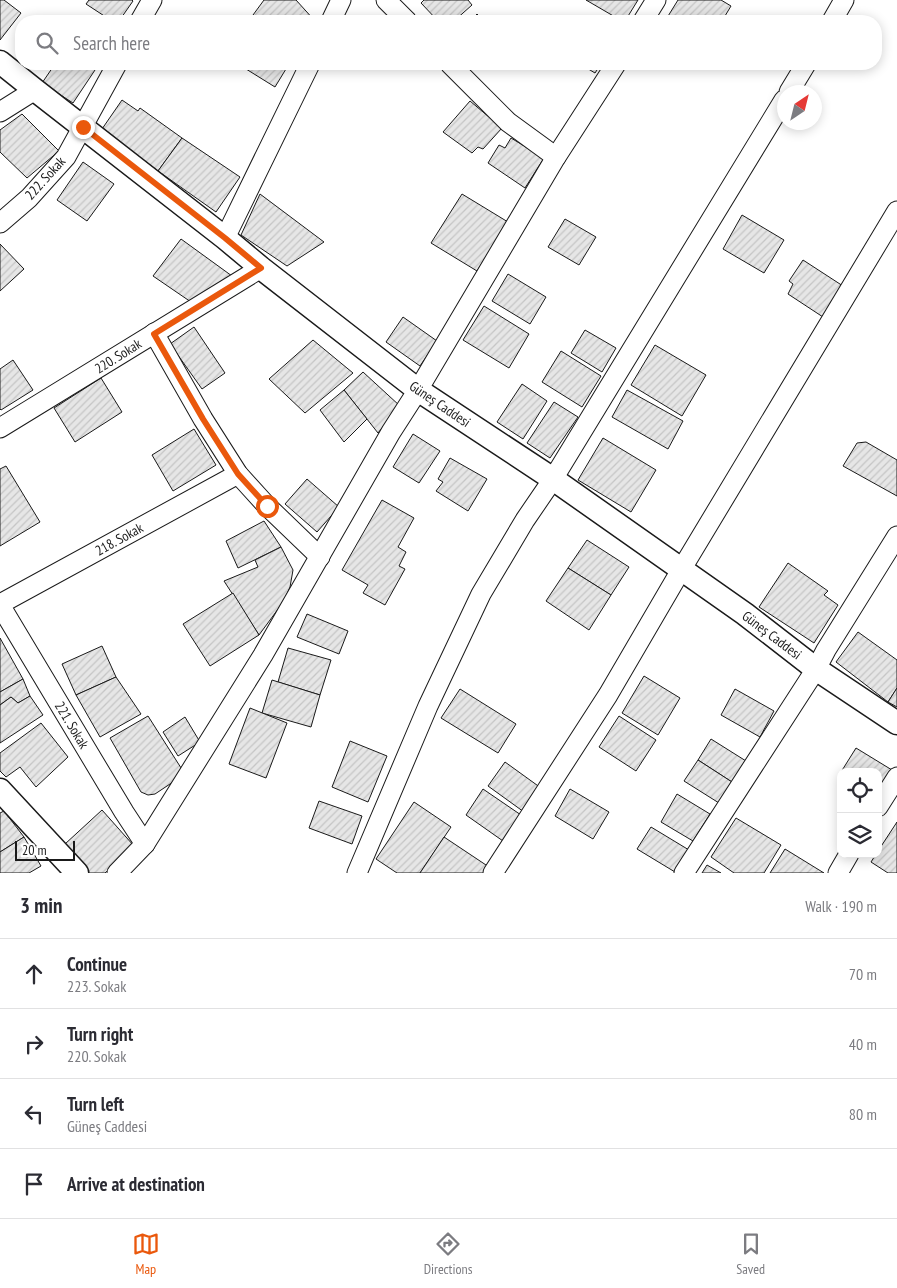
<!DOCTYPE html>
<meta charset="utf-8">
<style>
:root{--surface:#fff;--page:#f7f7f7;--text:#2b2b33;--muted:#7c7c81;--line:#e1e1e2;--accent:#ea580c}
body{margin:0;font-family:"PT Sans Narrow",sans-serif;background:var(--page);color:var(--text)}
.controls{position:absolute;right:15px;bottom:15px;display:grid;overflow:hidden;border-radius:10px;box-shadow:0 2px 12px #0003}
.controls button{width:45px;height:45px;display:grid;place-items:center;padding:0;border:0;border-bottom:1px solid var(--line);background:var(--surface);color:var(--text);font:25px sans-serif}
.compass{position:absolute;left:777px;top:85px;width:45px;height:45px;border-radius:50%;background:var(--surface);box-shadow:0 2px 12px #0003;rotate:35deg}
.scale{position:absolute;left:15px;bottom:12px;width:60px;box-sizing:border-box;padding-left:5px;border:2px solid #1a1a1a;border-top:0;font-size:14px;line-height:18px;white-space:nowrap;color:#1a1a1a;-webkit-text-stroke:4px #fff;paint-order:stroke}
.stop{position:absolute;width:15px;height:15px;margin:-11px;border:4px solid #ea580c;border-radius:50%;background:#fff}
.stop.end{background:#ea580c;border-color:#fff;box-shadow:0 1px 5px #0008}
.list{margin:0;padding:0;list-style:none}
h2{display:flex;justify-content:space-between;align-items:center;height:65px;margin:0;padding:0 20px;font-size:21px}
h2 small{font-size:16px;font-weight:400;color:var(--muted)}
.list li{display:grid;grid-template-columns:32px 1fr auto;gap:15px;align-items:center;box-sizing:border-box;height:70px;padding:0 20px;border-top:1px solid var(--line)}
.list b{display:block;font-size:19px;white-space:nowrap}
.list p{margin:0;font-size:16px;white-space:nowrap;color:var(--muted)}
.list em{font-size:16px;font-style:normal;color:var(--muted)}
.icon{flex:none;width:28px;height:28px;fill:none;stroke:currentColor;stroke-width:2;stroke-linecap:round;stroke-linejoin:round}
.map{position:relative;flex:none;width:897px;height:873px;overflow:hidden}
.search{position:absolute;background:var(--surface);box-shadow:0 2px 12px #0003;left:15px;right:15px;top:15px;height:55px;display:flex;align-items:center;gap:12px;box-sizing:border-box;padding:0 18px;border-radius:20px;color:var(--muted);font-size:19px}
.sheet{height:345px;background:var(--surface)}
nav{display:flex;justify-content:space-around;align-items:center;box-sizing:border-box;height:70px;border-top:1px solid var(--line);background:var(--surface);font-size:14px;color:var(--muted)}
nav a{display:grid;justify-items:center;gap:2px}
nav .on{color:var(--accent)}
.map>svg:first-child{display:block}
.building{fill:url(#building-hatch);stroke:#1a1a1a}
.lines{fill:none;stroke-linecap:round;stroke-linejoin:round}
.minor-casing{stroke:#1a1a1a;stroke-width:21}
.tertiary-casing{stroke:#1a1a1a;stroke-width:25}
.minor{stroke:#fff;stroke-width:19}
.tertiary{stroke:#fff;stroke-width:22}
.route{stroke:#ea580c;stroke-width:6}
.labels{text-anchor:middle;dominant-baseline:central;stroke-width:4;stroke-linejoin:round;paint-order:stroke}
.street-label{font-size:14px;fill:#1a1a1a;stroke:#fff}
</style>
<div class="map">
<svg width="897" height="873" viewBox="0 0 897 873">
<defs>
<pattern id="building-hatch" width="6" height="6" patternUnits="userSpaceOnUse" patternTransform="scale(1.25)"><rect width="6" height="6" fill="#e6e6e6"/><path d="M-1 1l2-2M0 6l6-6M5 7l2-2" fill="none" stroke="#c5c5c5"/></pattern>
</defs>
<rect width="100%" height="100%" fill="#fff"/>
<g class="building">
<polygon points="0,0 4,0 21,13 0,40"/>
<polygon points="89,0 132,0 133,1 119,21 112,21 86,4"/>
<polygon points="264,0 296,0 315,21 262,21 253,15"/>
<polygon points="424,0 468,0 472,5 454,21 438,21 421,3"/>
<polygon points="586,0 638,0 625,21 622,21"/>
<polygon points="678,0 721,0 731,6 722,21 665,21"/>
<polygon points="477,14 484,21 470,21"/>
<polygon points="55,64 99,64 73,103 42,83"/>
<polygon points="238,64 289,64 275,87"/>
<polygon points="580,64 601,64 595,73"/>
<polygon points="122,100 138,111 140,108 182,138 158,171 102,129"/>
<polygon points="470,101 502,128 483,149 478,147 472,153 443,132"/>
<polygon points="22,114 59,151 27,178 0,152 0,130"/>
<polygon points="182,138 240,177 216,212 158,171"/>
<polygon points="511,138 544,158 525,188 488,163 499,145 505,148"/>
<polygon points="83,162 114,184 87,221 57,200"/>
<polygon points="260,194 324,242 287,266 241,235"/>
<polygon points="462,194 508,222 477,271 431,243"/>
<polygon points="742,215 784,240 764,273 723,249"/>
<polygon points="565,219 596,237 579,265 548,247"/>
<polygon points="181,239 232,276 191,302 153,276"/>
<polygon points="0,244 24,269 0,291"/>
<polygon points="803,260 843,286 823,317 788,294 793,284 789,281"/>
<polygon points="508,274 546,297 530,324 492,301"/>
<polygon points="484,306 529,334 509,368 463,340"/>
<polygon points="403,317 437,341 420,366 386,342"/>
<polygon points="194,327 225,373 202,389 170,344"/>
<polygon points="585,330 616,348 602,372 571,353"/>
<polygon points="313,340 353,373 305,413 269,379"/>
<polygon points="655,345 706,375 682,416 631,385"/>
<polygon points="561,351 601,376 582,407 542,382"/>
<polygon points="13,360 33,390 1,410 0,409 0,369"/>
<polygon points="363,372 400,406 378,433 344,390"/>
<polygon points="101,378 122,412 75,442 54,408"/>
<polygon points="522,384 547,401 523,439 497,422"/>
<polygon points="344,390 367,419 344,442 320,410"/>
<polygon points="627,390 683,421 668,449 612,417"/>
<polygon points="554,402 578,417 550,458 527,443"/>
<polygon points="194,429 216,465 173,491 152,455"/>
<polygon points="413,434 440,451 419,483 393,467"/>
<polygon points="603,438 656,470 631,512 578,480"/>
<polygon points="866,442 897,460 897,496 843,466 857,443"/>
<polygon points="450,458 487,479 468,511 436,491 443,482 438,479"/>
<polygon points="6,466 40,522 0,546 0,469"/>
<polygon points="307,479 339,507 317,532 285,504"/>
<polygon points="382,500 414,518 398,547 406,552 399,566 405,569 385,605 363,593 368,585 342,570"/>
<polygon points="264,521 281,547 238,568 226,541"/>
<polygon points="587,540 629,567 611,595 568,568"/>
<polygon points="281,547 293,570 290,587 284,601 259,635 224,581 258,567 255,560"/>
<polygon points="788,563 828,591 824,595 838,605 814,643 759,607"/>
<polygon points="568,568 611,595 589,630 546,601"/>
<polygon points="233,593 259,635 210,666 183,624"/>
<polygon points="307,614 348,631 339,654 297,637"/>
<polygon points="858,632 897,660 897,688 888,702 836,662"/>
<polygon points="0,638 23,679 0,692"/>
<polygon points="102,646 116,677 76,695 62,664"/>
<polygon points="288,648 331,660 320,695 278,682"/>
<polygon points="644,676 680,698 658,735 622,713"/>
<polygon points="116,677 141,714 100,737 76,695"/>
<polygon points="23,679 30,696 18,703 11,697 0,705 0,692"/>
<polygon points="272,680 320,695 311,727 262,713"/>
<polygon points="897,688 897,707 888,702"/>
<polygon points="460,689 516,724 498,753 441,718"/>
<polygon points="735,689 774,711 760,737 721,715"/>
<polygon points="30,696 43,715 0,743 0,705 11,697 18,703"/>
<polygon points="250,708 287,723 266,778 229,764"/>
<polygon points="148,716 183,771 176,780 155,794 148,795 141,792 110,738"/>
<polygon points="619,716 656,740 636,771 599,747"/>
<polygon points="185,717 200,742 178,756 163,732"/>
<polygon points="41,723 68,757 36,787 20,767 6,777 0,771 0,753"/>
<polygon points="711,739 746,761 732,782 698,760"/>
<polygon points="350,741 387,756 368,802 332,787"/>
<polygon points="856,748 892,770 878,794 878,772 841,772"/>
<polygon points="698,760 732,782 719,803 684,781"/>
<polygon points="505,762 541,788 524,812 488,786"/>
<polygon points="483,789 521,815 503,841 466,815"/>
<polygon points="570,789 609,812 593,839 555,816"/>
<polygon points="677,794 710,814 693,841 661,822"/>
<polygon points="319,801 362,816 352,844 309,828"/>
<polygon points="414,802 451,827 420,873 397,873 376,859"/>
<polygon points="102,810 134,846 105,873 88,873 65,844"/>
<polygon points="4,811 24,837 0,852 0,813"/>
<polygon points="736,818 781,845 764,873 734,873 711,857"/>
<polygon points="897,822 897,873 888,873 871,862 876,854 878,854 878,851"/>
<polygon points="651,827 689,850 675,872 637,849"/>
<polygon points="24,837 41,866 29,873 0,873 0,852"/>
<polygon points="444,837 489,867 485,873 420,873"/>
<polygon points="785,849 824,873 770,873"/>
<polygon points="707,865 721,873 702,873"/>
</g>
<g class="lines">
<g class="minor-casing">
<g id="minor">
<polyline points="386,0 407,21"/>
<polyline points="140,21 152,0"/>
<polyline points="331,21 341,0"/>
<polyline points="643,21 656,0"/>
<polyline points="832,21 844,0"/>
<polyline points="450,64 508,122 556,157"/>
<polyline points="789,92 806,64"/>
<polyline points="0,112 35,90"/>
<polyline points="0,223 29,198 66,157 117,64"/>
<polyline points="225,238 310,64"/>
<polyline points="154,333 203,419 238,474 267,506 320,557"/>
<polyline points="0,428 261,268"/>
<polyline points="0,604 238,474"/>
<polyline points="0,605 124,812 145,844"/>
<polyline points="878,807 897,777"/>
<polyline points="117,873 145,844 263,655 391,432 418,390 556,157 616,64"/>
<polyline points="357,873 428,706 481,594 525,520 553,479 784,100"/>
<polyline points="493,873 608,695 681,570 897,211"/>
<polyline points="684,873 816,669 826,650 897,536"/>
<polyline points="838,873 849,854"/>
</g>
</g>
<g class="tertiary-casing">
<g id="tertiary">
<polyline points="0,62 35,90 225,238 261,268 418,390 553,479 745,614 816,669 897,723"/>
<polyline points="0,790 77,873"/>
</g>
</g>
<use href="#minor" class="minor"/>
<use href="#tertiary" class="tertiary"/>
</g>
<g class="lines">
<polyline class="route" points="83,127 225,238 261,268 154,334 203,419 238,474 267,506"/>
</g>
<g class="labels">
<g class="street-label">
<text transform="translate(45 178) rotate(-48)">222. Sokak</text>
<text transform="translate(118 356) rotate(-32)">220. Sokak</text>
<text transform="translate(440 404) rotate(34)">Güneş Caddesi</text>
<text transform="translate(119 539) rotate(-29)">218. Sokak</text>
<text transform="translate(772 635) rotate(37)">Güneş Caddesi</text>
<text transform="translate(72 725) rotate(59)">221. Sokak</text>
</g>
</g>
</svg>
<div class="controls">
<button><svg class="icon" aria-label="locate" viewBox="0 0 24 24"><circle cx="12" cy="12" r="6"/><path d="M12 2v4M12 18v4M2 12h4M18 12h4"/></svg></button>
<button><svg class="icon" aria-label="layers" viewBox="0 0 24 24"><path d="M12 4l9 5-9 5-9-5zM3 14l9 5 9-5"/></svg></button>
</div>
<svg class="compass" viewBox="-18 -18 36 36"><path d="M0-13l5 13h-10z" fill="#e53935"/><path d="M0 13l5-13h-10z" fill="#7c7c81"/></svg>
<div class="scale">20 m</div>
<div class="stop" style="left:267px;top:506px"></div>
<div class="stop end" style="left:83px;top:127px"></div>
<div class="search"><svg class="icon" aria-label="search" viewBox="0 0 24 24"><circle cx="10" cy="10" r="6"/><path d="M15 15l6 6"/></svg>Search here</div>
</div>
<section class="sheet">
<h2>3 min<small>Walk · 190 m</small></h2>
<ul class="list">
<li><svg class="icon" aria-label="ahead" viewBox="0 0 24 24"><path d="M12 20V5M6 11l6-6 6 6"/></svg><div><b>Continue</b><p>223. Sokak</p></div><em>70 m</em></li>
<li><svg class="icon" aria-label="right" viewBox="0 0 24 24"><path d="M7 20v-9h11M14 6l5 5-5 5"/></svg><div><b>Turn right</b><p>220. Sokak</p></div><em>40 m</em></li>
<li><svg class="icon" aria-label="left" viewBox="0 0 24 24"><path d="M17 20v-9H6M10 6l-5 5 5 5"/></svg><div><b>Turn left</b><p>Güneş Caddesi</p></div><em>80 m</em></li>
<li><svg class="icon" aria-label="arrive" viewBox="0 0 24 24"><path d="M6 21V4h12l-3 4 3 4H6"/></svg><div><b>Arrive at destination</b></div></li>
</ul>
</section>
<nav>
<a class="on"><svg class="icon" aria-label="map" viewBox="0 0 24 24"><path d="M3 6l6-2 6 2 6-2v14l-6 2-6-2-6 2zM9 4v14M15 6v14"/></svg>Map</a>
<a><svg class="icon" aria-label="directions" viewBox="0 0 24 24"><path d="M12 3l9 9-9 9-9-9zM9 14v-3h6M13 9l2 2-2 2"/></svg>Directions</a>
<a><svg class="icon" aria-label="saved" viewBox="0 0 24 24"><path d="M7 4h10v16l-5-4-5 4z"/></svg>Saved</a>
</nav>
